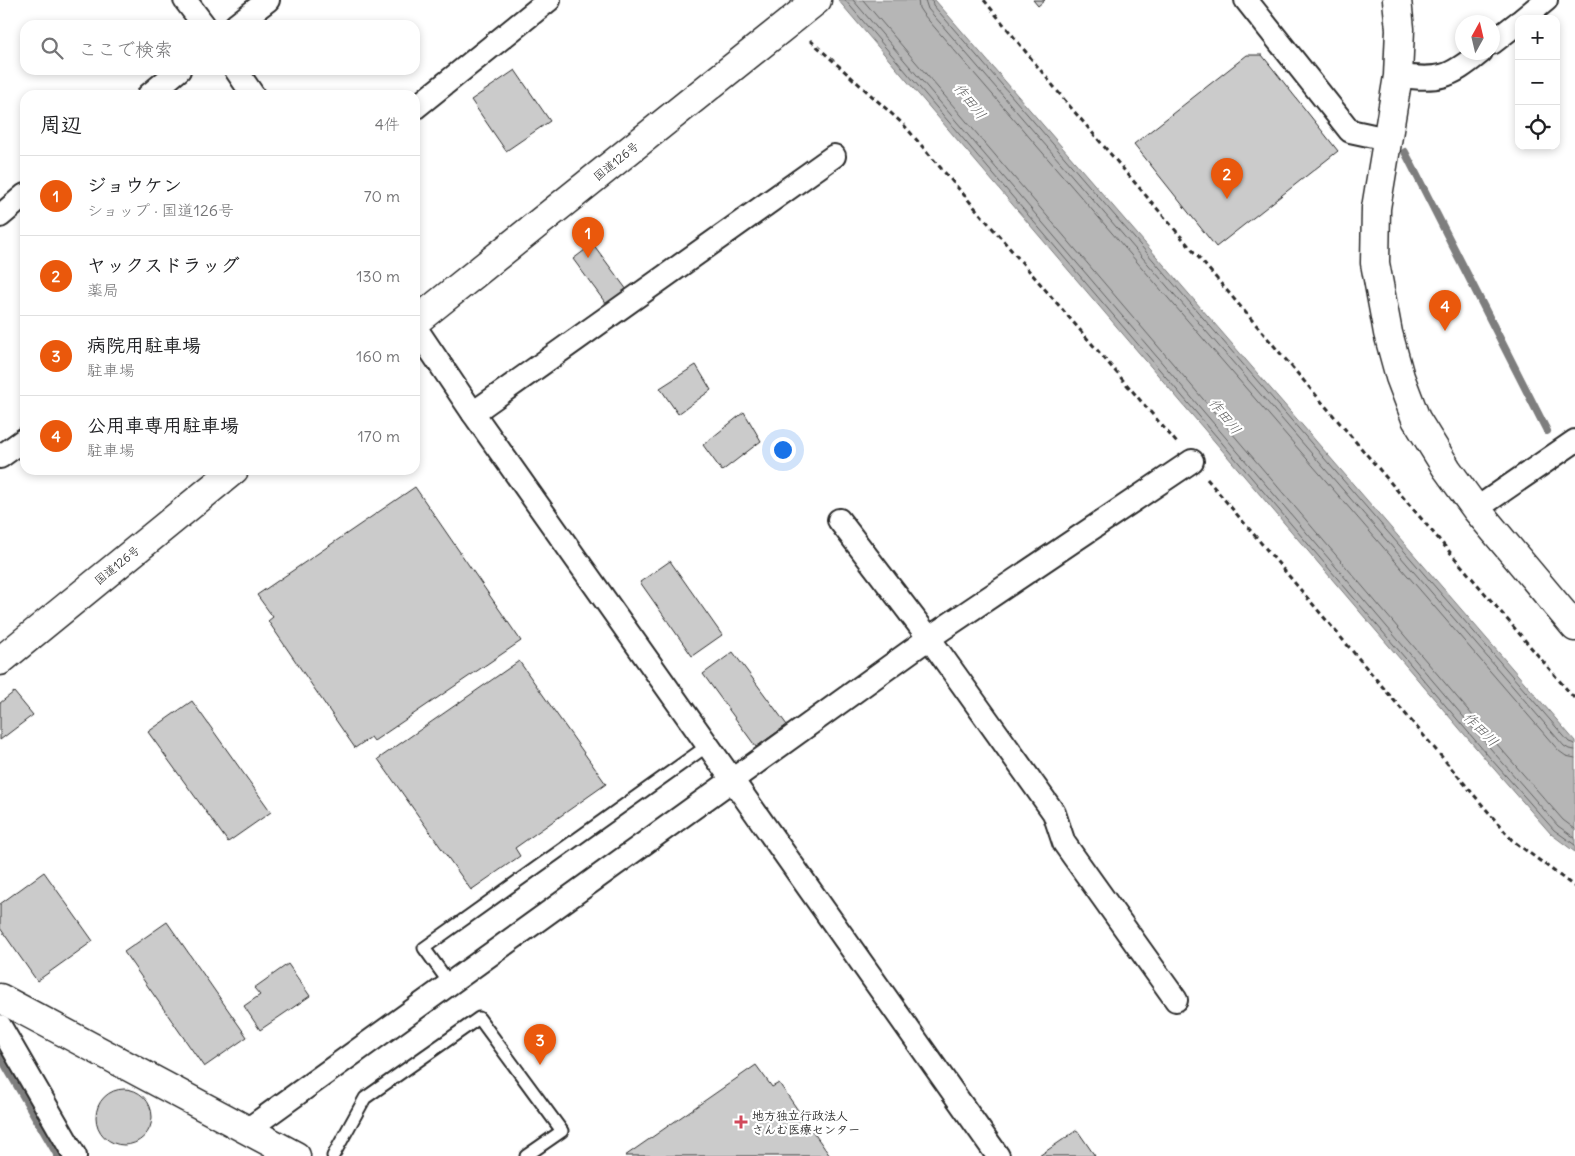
<!DOCTYPE html>
<html lang="ja">
<meta charset="utf-8">
<style>
:root{--surface:#fff;--page:#f2f2f2;--text:#202124;--muted:#757577;--line:#e0e0e0;--accent:#ea580c}
body{margin:0;font-family:Delius,"Klee One",sans-serif;background:var(--page);color:var(--text)}
.controls{position:absolute;right:15px;top:15px;display:grid;overflow:hidden;border-radius:10px;box-shadow:0 2px 8px #0003}
.controls button{width:45px;height:45px;display:grid;place-items:center;padding:0;border:0;border-bottom:1px solid var(--line);background:var(--surface);color:var(--text);font:25px sans-serif}
.compass{position:absolute;left:1455px;top:15px;width:45px;height:45px;border-radius:50%;background:var(--surface);box-shadow:0 2px 8px #0003;rotate:8deg}
.you{position:absolute;left:782px;top:449px;width:18px;height:18px;margin:-12px;border:4px solid #fff;border-radius:50%;background:#1a73e8;box-shadow:0 0 0 8px #1a73e833}
.badge{display:grid;place-items:center;width:32px;height:32px;border-radius:50%;background:var(--accent);color:#fff;font-size:16px;font-weight:700}
.pin{position:absolute;translate:-50% -41px;filter:drop-shadow(0 1px 2px #0008)}
.pin::after{content:'';position:absolute;top:26px;width:18px;height:15px;background:inherit;clip-path:polygon(0 0,100% 0,50% 100%)}
.list{margin:0;padding:0;list-style:none}
h2{display:flex;justify-content:space-between;align-items:center;height:65px;margin:0;padding:0 20px;font-size:21px}
h2 small{font-size:16px;font-weight:400;color:var(--muted)}
.list li{display:grid;grid-template-columns:32px 1fr auto;gap:15px;align-items:center;box-sizing:border-box;height:80px;padding:0 20px;border-top:1px solid var(--line)}
.list b{display:block;font-size:19px;white-space:nowrap}
.list p{margin:0;font-size:16px;white-space:nowrap;color:var(--muted)}
.list em{font-size:16px;font-style:normal;color:var(--muted)}
.icon{flex:none;width:28px;height:28px;fill:none;stroke:currentColor;stroke-width:2;stroke-linecap:round;stroke-linejoin:round}
.map{position:relative;flex:none;width:1575px;height:1156px;overflow:hidden}
.search{position:absolute;background:var(--surface);box-shadow:0 2px 8px #0003;left:20px;top:20px;width:400px;height:55px;display:flex;align-items:center;gap:12px;box-sizing:border-box;padding:0 18px;border-radius:15px;color:var(--muted);font-size:19px}
.panel{position:absolute;background:var(--surface);box-shadow:0 2px 8px #0003;left:20px;top:90px;width:400px;height:385px;border-radius:15px}
.map>svg:first-child{display:block}
.water{fill:#b6b6b6;stroke:#7e7e7e}
.lines{fill:none;stroke-linecap:round;stroke-linejoin:round}
.shore{stroke:#636363;stroke-width:1}
.stream{stroke:#7e7e7e;stroke-width:8}
.building{fill:#cbcbcb;stroke:#2b2b2b}
.service-casing{stroke:#2b2b2b;stroke-width:15}
.minor-casing{stroke:#2b2b2b;stroke-width:26}
.tertiary-casing{stroke:#2b2b2b;stroke-width:31}
.trunk-casing{stroke:#2b2b2b;stroke-width:31}
.path{stroke:#2b2b2b;stroke-width:3;stroke-dasharray:5 4;stroke-linecap:butt}
.service{stroke:#fff;stroke-width:11}
.minor{stroke:#fff;stroke-width:22}
.tertiary{stroke:#fff;stroke-width:28}
.trunk{stroke:#fff;stroke-width:28}
.poi-dot{fill:#d1495b;stroke:#fff;stroke-width:2}
.labels{text-anchor:middle;dominant-baseline:central;stroke-width:4.5;stroke-linejoin:round;paint-order:stroke}
.street-label{font-size:12px;fill:#2b2b2b;stroke:#fff}
.poi-label{font-size:12px;font-weight:bold;fill:#2b2b2b;stroke:#fff;text-anchor:start}
.water-label{font-size:14px;font-style:italic;fill:#5c5c5c;stroke:#fff}
</style>
<div class="map">
<svg width="1575" height="1156" viewBox="0 0 1575 1156">
<rect width="100%" height="100%" fill="#fff"/>
<filter id="ink" filterUnits="userSpaceOnUse"><feTurbulence type="fractalNoise" baseFrequency=".02" numOctaves="2"/><feDisplacementMap in="SourceGraphic" scale="10" xChannelSelector="R" yChannelSelector="G"/><feConvolveMatrix kernelMatrix="1 2 1 2 8 2 1 2 1" color-interpolation-filters="sRGB"/></filter>
<g filter="url(#ink)">
<polygon class="water" points="838,0 935,0 1575,741 1575,852 1551,834 1488,762"/>
<g class="lines">
<g class="shore">
<polyline points="845,0 1491,759 1554,830 1575,845"/>
<polyline points="853,0 1496,755 1558,826 1575,838"/>
<polyline points="863,0 1502,750 1563,820 1575,829"/>
<polyline points="918,0 919,8 923,14 1559,751 1566,756 1575,758"/>
<polyline points="925,0 928,9 1564,746 1569,749 1575,750"/>
<polyline points="932,0 933,5 1569,742 1575,744"/>
</g>
<g class="stream">
<polyline points="1405,152 1547,431"/>
<polyline points="0,1056 58,1156"/>
</g>
</g>
<g class="building">
<polygon points="1033,0 1045,0 1038,6"/>
<polygon points="1247,55 1262,55 1338,151 1216,247 1134,144"/>
<polygon points="515,70 550,121 506,151 471,100"/>
<polygon points="593,244 627,290 607,305 573,259"/>
<polygon points="696,365 711,390 678,414 660,388"/>
<polygon points="744,412 761,441 722,471 703,445"/>
<polygon points="415,487 521,641 374,741 371,737 355,748 268,621 273,617 257,595"/>
<polygon points="670,561 722,635 692,656 640,582"/>
<polygon points="733,652 787,725 756,747 703,674"/>
<polygon points="519,661 606,784 515,848 520,856 471,890 378,759"/>
<polygon points="14,692 33,715 0,740 0,703"/>
<polygon points="192,701 271,812 228,842 148,732"/>
<polygon points="44,872 93,941 37,981 0,928 0,904"/>
<polygon points="167,922 247,1037 204,1067 124,952"/>
<polygon points="288,964 310,996 260,1030 244,1006 260,995 254,988"/>
<polygon points="756,1065 772,1087 779,1083 830,1156 625,1156"/>
<circle cx="124" cy="1117" r="28"/>
<polygon points="1077,1130 1095,1156 1039,1156"/>
</g>
<g class="lines">
<g class="service-casing">
<g id="service">
<polyline points="450,984 424,948 707,746"/>
<polyline points="333,1156 365,1098 479,1018 562,1131 526,1156"/>
</g>
</g>
<g class="minor-casing">
<g id="minor">
<polyline points="185,0 204,25"/>
<polyline points="1246,0 1350,131 1387,139"/>
<polyline points="1523,19 1546,0"/>
<polyline points="236,25 268,0"/>
<polyline points="1492,43 1519,22"/>
<polyline points="236,70 253,95"/>
<path d="M1398,76C1440,80 1448,79 1481,52"/>
<polyline points="149,95 179,70"/>
<polyline points="415,108 549,0"/>
<polyline points="0,216 25,195"/>
<polyline points="415,327 473,413 998,1156"/>
<polyline points="473,413 834,156"/>
<polyline points="0,457 25,439"/>
<polyline points="1476,509 1575,441"/>
<polyline points="839,520 929,638 1054,813 1064,843 1176,1000"/>
<polyline points="0,1026 75,1156"/>
<polyline points="247,1130 929,638 1192,461"/>
</g>
</g>
<g class="tertiary-casing">
<g id="tertiary">
<polyline points="1397,0 1400,29 1398,76 1376,208 1375,263 1388,333 1400,377 1416,419 1447,469 1476,509 1575,627"/>
<polyline points="0,998 296,1156"/>
</g>
</g>
<g class="trunk-casing">
<g id="trunk">
<polyline points="415,322 817,0"/>
<polyline points="0,661 234,470"/>
</g>
</g>
<g class="path">
<polyline points="984,0 1067,103 1575,699"/>
<polyline points="810,40 903,124 1177,443"/>
<polyline points="1207,479 1512,840 1575,887"/>
</g>
<use href="#service" class="service"/>
<use href="#minor" class="minor"/>
<use href="#tertiary" class="tertiary"/>
<use href="#trunk" class="trunk"/>
</g>
</g>
<path class="poi-dot" d="M738.5 1114.5h5v5h5v5h-5v5h-5v-5h-5v-5h5z"/>
<g class="labels">
<g class="street-label">
<text transform="translate(616 161) rotate(-39)">国道126号</text>
<text transform="translate(117 565) rotate(-39)">国道126号</text>
</g>
<g class="poi-label">
<text x="752" y="1115">地方独立行政法人<tspan x="752" dy="14">さんむ医療センター</tspan></text>
</g>
<g class="water-label">
<text transform="translate(970 101) rotate(51)">作田川</text>
<text transform="translate(1225 416) rotate(51)">作田川</text>
<text transform="translate(1481 729) rotate(45)">作田川</text>
</g>
</g>
</svg>
<div class="controls">
<button>+</button>
<button>−</button>
<button><svg class="icon" aria-label="locate" viewBox="0 0 24 24"><circle cx="12" cy="12" r="6"/><path d="M12 2v4M12 18v4M2 12h4M18 12h4"/></svg></button>
</div>
<svg class="compass" viewBox="-18 -18 36 36"><path d="M0-13l5 13h-10z" fill="#e53935"/><path d="M0 13l5-13h-10z" fill="#757577"/></svg>
<div class="you"></div>
<div class="pin badge" style="left:588px;top:258px">1</div>
<div class="pin badge" style="left:1227px;top:199px">2</div>
<div class="pin badge" style="left:540px;top:1065px">3</div>
<div class="pin badge" style="left:1445px;top:331px">4</div>
<div class="search"><svg class="icon" aria-label="search" viewBox="0 0 24 24"><circle cx="10" cy="10" r="6"/><path d="M15 15l6 6"/></svg>ここで検索</div>
<section class="panel">
<h2>周辺<small>4件</small></h2>
<ul class="list">
<li><span class="badge">1</span><div><b>ジョウケン</b><p>ショップ · 国道126号</p></div><em>70 m</em></li>
<li><span class="badge">2</span><div><b>ヤックスドラッグ</b><p>薬局</p></div><em>130 m</em></li>
<li><span class="badge">3</span><div><b>病院用駐車場</b><p>駐車場</p></div><em>160 m</em></li>
<li><span class="badge">4</span><div><b>公用車専用駐車場</b><p>駐車場</p></div><em>170 m</em></li>
</ul>
</section>
</div>
